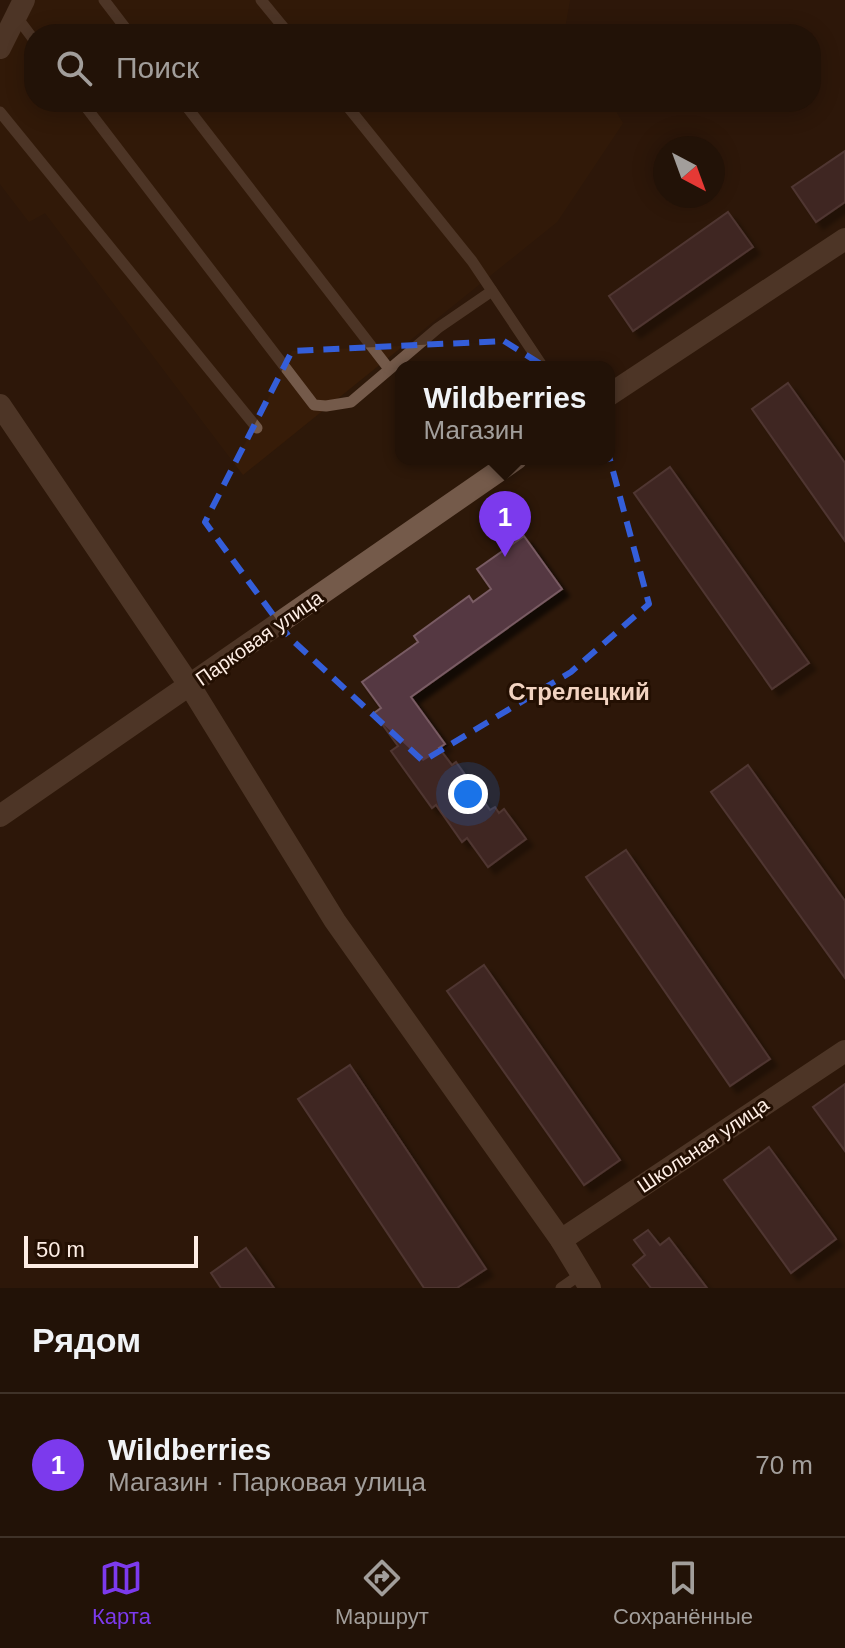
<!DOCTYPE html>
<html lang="ru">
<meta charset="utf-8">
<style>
:root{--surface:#221207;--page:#2e2015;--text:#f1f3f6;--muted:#a29e9b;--line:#3f3228;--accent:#7c3aed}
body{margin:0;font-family:Arial,sans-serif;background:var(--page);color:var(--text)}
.compass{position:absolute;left:653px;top:136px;width:72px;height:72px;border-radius:50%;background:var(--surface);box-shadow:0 4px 20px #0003;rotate:139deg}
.scale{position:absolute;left:24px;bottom:20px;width:174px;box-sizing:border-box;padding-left:8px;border:4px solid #feeee5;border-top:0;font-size:22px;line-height:28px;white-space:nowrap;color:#feeee5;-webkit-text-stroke:6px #230f02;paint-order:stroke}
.you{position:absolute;left:468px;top:794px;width:28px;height:28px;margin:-20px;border:6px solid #fff;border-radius:50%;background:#1a73e8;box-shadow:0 0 0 12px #1a73e833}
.badge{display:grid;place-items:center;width:52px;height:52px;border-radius:50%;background:var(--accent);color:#fff;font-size:26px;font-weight:700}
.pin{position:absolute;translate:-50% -66px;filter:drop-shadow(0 2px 4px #0008)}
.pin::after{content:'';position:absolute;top:42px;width:28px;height:24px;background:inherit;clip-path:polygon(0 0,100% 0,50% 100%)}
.popup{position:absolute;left:395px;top:361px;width:220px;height:104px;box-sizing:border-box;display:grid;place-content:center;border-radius:16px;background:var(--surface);filter:drop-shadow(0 2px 6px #0005);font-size:26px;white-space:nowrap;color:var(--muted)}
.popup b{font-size:30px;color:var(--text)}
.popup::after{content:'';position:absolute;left:50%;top:100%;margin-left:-16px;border:16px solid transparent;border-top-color:var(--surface)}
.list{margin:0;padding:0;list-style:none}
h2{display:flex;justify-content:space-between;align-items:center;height:104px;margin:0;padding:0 32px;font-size:34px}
h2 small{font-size:26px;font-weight:400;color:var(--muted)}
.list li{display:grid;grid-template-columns:52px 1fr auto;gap:24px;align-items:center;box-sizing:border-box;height:144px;padding:0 32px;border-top:2px solid var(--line)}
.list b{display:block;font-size:30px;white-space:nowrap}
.list p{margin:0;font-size:26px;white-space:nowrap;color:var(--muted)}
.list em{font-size:26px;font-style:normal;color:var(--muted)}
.icon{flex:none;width:44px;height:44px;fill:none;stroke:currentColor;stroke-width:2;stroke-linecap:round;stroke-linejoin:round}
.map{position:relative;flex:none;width:845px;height:1288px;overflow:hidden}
.search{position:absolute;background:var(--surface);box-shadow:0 4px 20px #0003;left:24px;right:24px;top:24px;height:88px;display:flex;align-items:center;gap:20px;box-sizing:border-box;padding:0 28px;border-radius:32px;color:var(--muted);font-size:30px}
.sheet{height:248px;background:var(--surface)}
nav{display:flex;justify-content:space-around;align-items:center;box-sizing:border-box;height:112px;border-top:2px solid var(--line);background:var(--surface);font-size:22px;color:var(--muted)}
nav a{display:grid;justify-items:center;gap:4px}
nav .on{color:var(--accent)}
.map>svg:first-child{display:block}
.built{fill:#371c08}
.building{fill:#553942;stroke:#795b64;stroke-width:2;filter:url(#shadow)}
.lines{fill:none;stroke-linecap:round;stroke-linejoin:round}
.service{stroke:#745a4a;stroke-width:11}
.minor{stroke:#745a4a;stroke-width:22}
.marked{fill:none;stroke:#345ed9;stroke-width:6;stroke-dasharray:16 10;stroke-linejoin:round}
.labels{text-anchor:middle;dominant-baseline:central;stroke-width:6;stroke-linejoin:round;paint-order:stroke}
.street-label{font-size:20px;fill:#feeee5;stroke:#230f02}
.quarter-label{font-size:24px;font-weight:bold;fill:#f2d3c1;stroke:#230f02}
</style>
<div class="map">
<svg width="845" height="1288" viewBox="0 0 845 1288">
<defs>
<filter id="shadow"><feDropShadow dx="7" dy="7" stdDeviation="2" flood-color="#0009"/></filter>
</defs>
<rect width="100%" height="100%" fill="#2d1809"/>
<polygon class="built" points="17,0 570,0 565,28 568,34 34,34 34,102 610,102 623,123 557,222 243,475 45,213 29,222 0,184 0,46"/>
<g class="building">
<polygon points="845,151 845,202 816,222 792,187"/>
<polygon points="728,212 753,247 633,331 609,296"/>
<polygon points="788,383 845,463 845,541 752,409"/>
<polygon points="670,467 809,663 772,689 634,493"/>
<polygon points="524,536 562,589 411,697 445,744 439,748 452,765 456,762 490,810 495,807 499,813 504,809 526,839 488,867 467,838 462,842 436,805 432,808 391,751 398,746 374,713 381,708 362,682 418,642 414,636 469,596 473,602 491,589 477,569"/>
<polygon points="748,765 845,901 845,978 711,792"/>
<polygon points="626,850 770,1059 730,1086 586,877"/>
<polygon points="484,965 620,1160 584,1185 447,991"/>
<polygon points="350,1065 486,1269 457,1288 424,1288 298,1099"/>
<polygon points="845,1084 845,1151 813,1107"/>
<polygon points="769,1147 836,1239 791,1273 724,1180"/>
<polygon points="648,1230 660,1245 669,1238 707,1288 651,1288 633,1265 645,1255 634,1240"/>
<polygon points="246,1248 274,1288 221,1288 211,1273"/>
</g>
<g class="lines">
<g class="service">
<polyline points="104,0 130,34"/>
<polyline points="261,0 289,34"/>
<polyline points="16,16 34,40"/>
<polyline points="82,102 314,405 326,406 351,402 438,328 492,291"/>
<polyline points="183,102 389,369"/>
<polyline points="344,102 472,261 543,367"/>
<polyline points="0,112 257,428"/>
<polyline points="561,1288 581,1274"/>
</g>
<g class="minor">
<polyline points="0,48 24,0"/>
<polyline points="609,395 845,239"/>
<polyline points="0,405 190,686 335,921 561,1240 590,1288"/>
<polyline points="0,816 516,459"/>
<polyline points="561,1240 845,1051"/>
</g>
</g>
<path d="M0 0H845V1288H0ZM504,341L593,397L649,604L571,672L423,761L290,638L205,522L292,351Z" fill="#2d1809" fill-opacity=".55" fill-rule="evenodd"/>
<path class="marked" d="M504,341L593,397L649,604L571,672L423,761L290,638L205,522L292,351Z"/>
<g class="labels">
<g class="street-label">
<text transform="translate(259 638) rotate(-35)">Парковая улица</text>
<text transform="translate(703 1145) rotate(-34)">Школьная улица</text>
</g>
<g class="quarter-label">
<text x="579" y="691">Стрелецкий</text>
</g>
</g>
</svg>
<svg class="compass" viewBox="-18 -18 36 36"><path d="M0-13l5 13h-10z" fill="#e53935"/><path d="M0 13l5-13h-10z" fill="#a29e9b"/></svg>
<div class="scale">50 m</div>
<div class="you"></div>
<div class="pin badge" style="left:505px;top:557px">1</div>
<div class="popup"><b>Wildberries</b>Магазин</div>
<div class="search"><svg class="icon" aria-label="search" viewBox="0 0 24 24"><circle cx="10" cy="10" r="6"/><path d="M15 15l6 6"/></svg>Поиск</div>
</div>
<section class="sheet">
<h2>Рядом<small></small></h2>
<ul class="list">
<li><span class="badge">1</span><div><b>Wildberries</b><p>Магазин · Парковая улица</p></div><em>70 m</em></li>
</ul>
</section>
<nav>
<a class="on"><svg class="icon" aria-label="map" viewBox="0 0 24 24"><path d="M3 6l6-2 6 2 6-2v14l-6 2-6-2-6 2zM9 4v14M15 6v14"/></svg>Карта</a>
<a><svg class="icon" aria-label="directions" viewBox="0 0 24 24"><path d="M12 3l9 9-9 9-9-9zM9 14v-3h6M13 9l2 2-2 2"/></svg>Маршрут</a>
<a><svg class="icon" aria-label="saved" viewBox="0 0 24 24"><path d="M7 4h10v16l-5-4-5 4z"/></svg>Сохранённые</a>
</nav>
